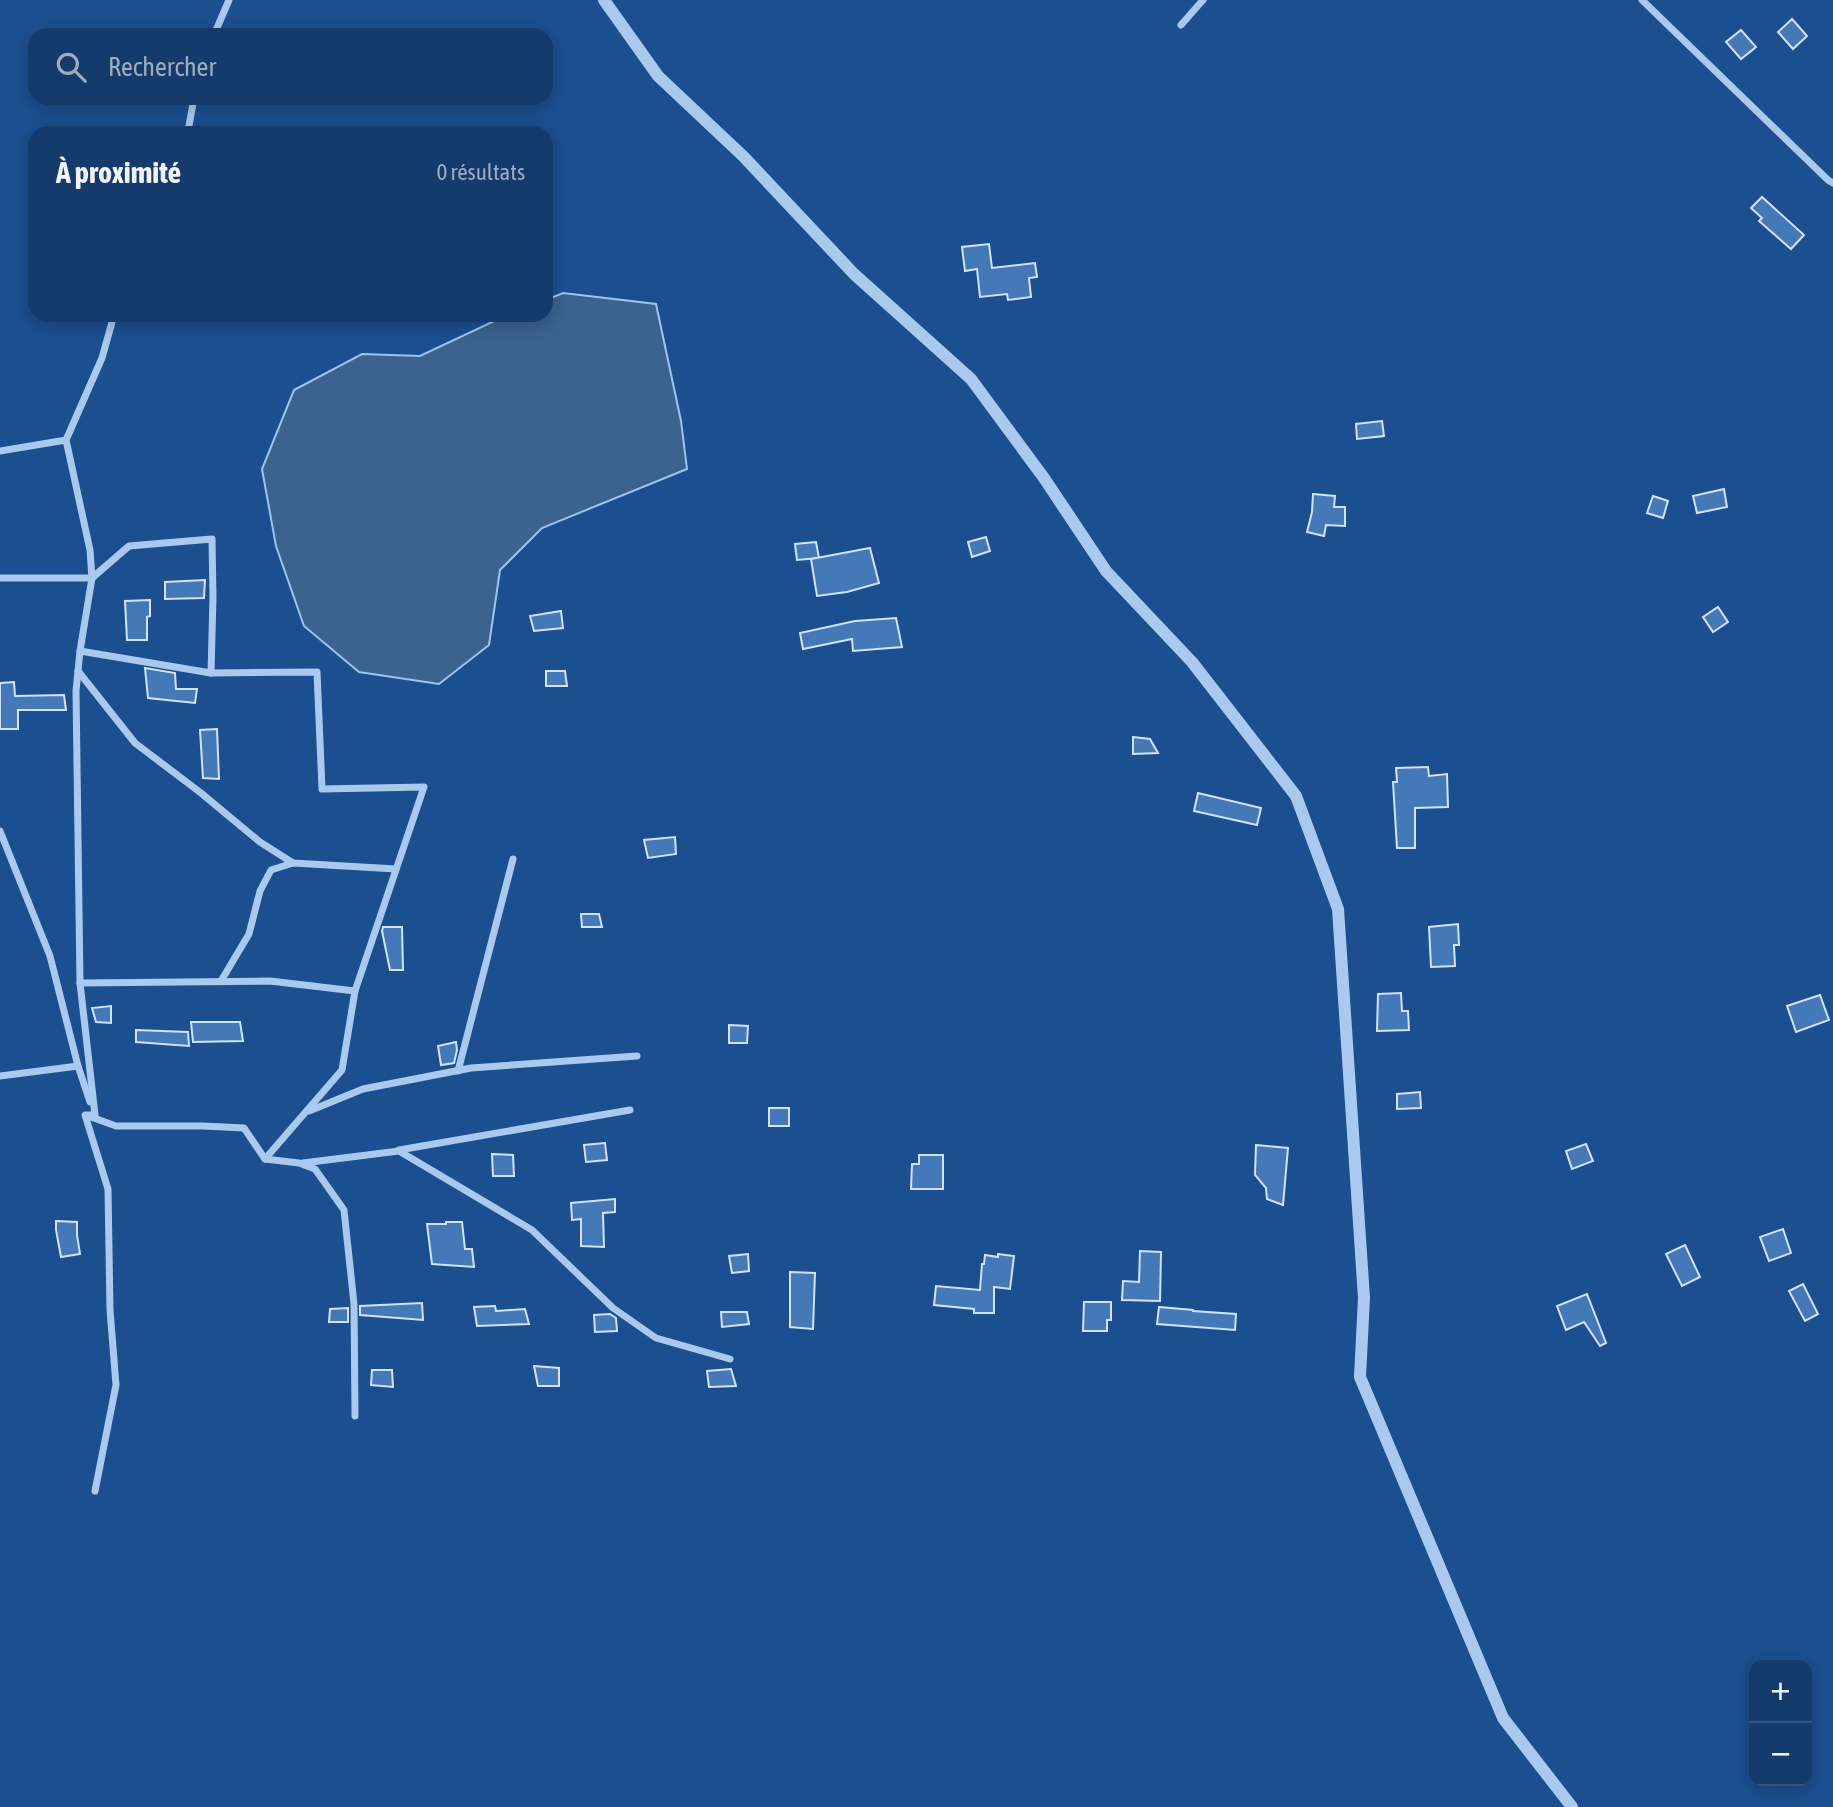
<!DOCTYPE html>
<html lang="fr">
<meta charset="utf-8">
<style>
:root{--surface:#143b6b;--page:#214673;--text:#f1f3f6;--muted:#9dadc1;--line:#33557e}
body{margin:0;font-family:"Asap Condensed",sans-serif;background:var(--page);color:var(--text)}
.controls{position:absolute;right:21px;bottom:21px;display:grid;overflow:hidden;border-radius:14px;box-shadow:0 4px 18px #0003}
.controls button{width:63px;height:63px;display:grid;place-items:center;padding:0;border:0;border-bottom:2px solid var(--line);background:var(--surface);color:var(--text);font:35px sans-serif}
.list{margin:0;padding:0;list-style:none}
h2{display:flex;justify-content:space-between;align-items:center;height:91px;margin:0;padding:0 28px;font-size:30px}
h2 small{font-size:23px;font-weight:400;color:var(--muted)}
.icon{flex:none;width:38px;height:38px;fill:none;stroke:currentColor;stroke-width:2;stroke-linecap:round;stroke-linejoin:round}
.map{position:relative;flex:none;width:1833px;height:1807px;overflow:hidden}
.search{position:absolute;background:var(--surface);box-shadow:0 4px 18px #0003;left:28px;top:28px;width:525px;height:77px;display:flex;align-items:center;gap:18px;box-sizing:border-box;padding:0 24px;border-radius:21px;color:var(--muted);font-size:26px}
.panel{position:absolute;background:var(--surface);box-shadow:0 4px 18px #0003;left:28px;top:126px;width:525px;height:196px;border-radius:21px}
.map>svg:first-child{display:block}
.water{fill:#3c6290;stroke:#9cc4f0;stroke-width:2}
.building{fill:#4478b7;stroke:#cfe3fa;stroke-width:2}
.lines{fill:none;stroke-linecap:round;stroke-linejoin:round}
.minor{stroke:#a9c9ee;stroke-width:7}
.tertiary{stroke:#a9c9ee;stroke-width:12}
</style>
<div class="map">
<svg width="1833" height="1807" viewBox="0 0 1833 1807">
<rect width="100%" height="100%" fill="#1b4f8f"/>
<polygon class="water" points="563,293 656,304 681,421 687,469 542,528 500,570 489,645 439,684 359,672 304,626 276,546 262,469 294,390 362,354 420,356 507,315 546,315 546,300"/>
<g class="building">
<polygon points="1792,19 1807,36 1793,49 1778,32"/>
<polygon points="1741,30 1756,47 1741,59 1726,42"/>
<polygon points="1762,197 1804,235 1791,249 1759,221 1762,218 1751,208"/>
<polygon points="989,244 992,268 1035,263 1037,277 1029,278 1031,297 1008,300 1007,294 980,297 977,269 965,271 962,247"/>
<polygon points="1382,421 1384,436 1357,439 1356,424"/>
<polygon points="1724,489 1727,507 1697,513 1693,496"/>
<polygon points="1313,494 1335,496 1334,507 1345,507 1345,526 1326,525 1324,536 1307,532 1312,512"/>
<polygon points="1653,496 1668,501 1663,518 1647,513"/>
<polygon points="986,537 990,551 972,557 968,542"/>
<polygon points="816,542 819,558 797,560 795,544"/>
<polygon points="870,548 879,583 847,592 817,596 811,559"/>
<polygon points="205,580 204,598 165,599 165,582"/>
<polygon points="150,600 150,616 147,617 147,640 127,640 125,601"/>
<polygon points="1718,607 1728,622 1713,632 1703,617"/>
<polygon points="561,611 563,628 534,631 530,616"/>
<polygon points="896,618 902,647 853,651 852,639 803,649 800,633 855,621"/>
<polygon points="145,668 175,673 176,689 197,689 195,703 148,698"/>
<polygon points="546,671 565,671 567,686 546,686"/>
<polygon points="14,682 15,696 64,695 66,710 18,710 18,729 0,729 0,683"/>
<polygon points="217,729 219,779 203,778 200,730"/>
<polygon points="1133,737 1150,739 1158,753 1133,754"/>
<polygon points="1428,767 1429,776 1447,774 1448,807 1415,808 1415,848 1397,848 1393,782 1397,782 1396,768"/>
<polygon points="1198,793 1261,808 1257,825 1194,811"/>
<polygon points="675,837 676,854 648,858 644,840"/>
<polygon points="581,914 599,914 602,927 582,927"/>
<polygon points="1458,924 1459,945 1454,945 1455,966 1431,967 1429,927"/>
<polygon points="383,927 402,927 403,970 390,970 382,931"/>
<polygon points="1401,993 1402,1011 1408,1011 1409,1030 1377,1031 1378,994"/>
<polygon points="1820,995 1829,1020 1796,1032 1787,1006"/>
<polygon points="111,1006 111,1023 96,1022 92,1008"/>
<polygon points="191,1022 240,1022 243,1041 193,1042"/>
<polygon points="729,1025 748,1026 747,1043 729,1043"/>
<polygon points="136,1030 188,1032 189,1046 136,1042"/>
<polygon points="456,1042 457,1050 454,1063 441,1065 438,1046"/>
<polygon points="1420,1092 1421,1108 1397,1109 1397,1094"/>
<rect x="769" y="1108" width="20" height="18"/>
<polygon points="605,1143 607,1160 586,1162 584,1145"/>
<polygon points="1586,1144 1593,1161 1572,1169 1566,1151"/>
<polygon points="1256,1145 1288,1148 1283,1205 1267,1199 1266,1188 1255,1175"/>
<polygon points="492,1154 513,1155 514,1176 493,1176"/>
<polygon points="919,1155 943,1155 943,1189 911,1189 912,1164 919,1164"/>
<polygon points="615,1199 615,1212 603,1213 604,1247 581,1246 581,1219 572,1220 571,1203"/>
<polygon points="56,1221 77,1222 77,1235 80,1254 61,1257 56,1230"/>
<polygon points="446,1222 462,1222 465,1249 472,1249 474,1267 432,1264 427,1224 446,1224"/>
<polygon points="1783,1229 1791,1253 1769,1261 1760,1237"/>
<polygon points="1685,1245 1700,1277 1682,1286 1666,1254"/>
<polygon points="1140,1251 1161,1252 1160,1301 1122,1300 1123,1281 1139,1282"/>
<polygon points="748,1254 749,1271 732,1273 729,1256"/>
<polygon points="998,1254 1014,1256 1010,1289 994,1287 994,1313 974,1313 974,1309 934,1305 936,1286 980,1290 982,1264 984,1264 985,1255 998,1257"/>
<polygon points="790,1272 815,1273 813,1329 790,1327"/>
<polygon points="1803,1284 1818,1314 1805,1321 1789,1291"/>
<polygon points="1587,1294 1606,1343 1600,1346 1584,1322 1566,1330 1557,1306"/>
<polygon points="1084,1302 1111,1302 1111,1320 1107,1320 1107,1331 1083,1331"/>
<polygon points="422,1303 423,1320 360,1315 360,1306"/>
<polygon points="495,1306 496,1311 525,1309 529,1324 477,1326 474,1307"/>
<polygon points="1159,1307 1193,1310 1193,1311 1236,1314 1235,1330 1157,1324"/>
<polygon points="348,1308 348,1322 329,1322 330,1309"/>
<polygon points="721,1312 747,1312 749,1324 722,1327"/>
<polygon points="610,1314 616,1318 617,1331 595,1332 594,1315"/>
<polygon points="534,1366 559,1368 559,1386 538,1386"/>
<polygon points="731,1369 736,1386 709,1387 707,1371"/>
<polygon points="372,1370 392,1370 393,1387 371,1385"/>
</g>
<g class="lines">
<g class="minor">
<polyline points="1642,0 1828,180 1833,183"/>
<polyline points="1181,25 1203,0"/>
<polyline points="214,35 229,0"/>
<polyline points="185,133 189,126 194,98"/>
<polyline points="0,451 66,440"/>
<polyline points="0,578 92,578 129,546 212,539 213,597 211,673 317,672 322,789 424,787 355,991 342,1070 265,1159"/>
<polyline points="80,651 211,673"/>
<polyline points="78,671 135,743 201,793 260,842 293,863 396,869"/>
<polyline points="0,831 50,956 78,1066 90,1102"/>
<polyline points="221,981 249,934 260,891 271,870 293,863"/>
<polyline points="80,983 270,981 355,991"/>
<polyline points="458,1071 513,859"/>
<polyline points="0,1076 78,1066"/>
<polyline points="309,1111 363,1089 471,1068 637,1056"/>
<polyline points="91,1117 116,1126 203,1126 244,1128 265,1159 299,1163 315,1169 344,1210 354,1304 355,1416"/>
<polyline points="399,1150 630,1110"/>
<polyline points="303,1163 399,1151 532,1230 613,1308 656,1338 730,1359"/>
<polyline points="95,1491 116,1385 110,1310 108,1189 85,1115 95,1115 80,983 76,691 80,651 92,578 90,550 66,440 102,358 114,315"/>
</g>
<polyline class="tertiary" points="604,0 658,76 743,156 854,274 971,379 1044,478 1106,571 1192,662 1296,796 1338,909 1364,1298 1360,1377 1503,1718 1572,1807"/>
</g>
</svg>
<div class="controls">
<button>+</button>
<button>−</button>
</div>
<div class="search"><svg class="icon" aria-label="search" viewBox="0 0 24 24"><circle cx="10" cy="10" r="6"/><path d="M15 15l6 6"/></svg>Rechercher</div>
<section class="panel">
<h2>À proximité<small>0 résultats</small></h2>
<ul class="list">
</ul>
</section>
</div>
